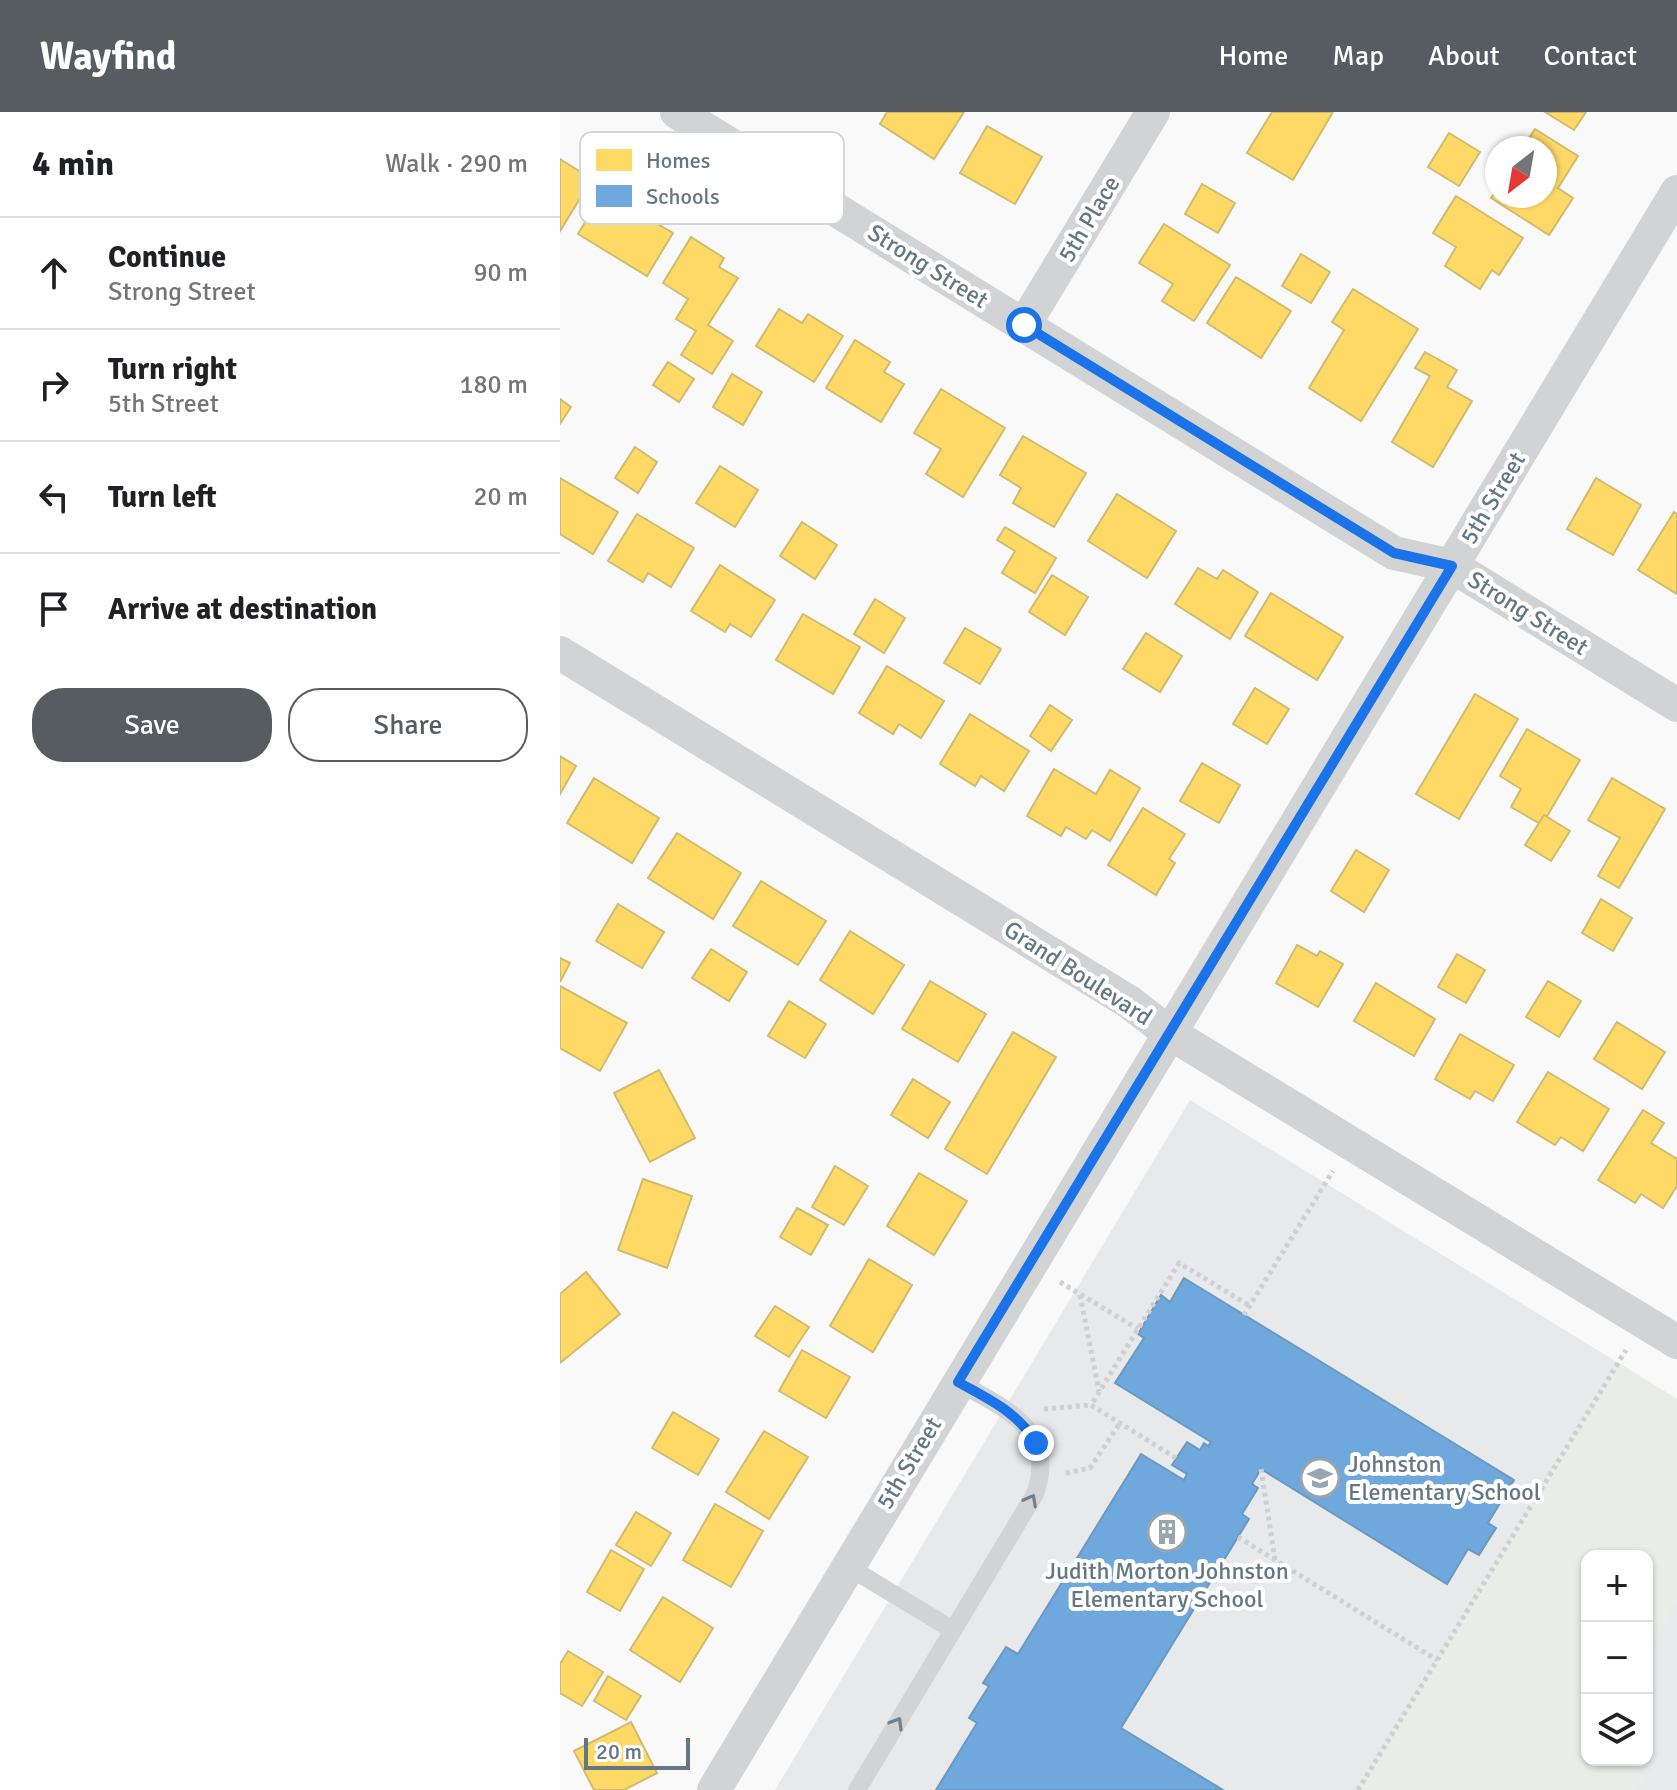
<!DOCTYPE html>
<meta charset="utf-8">
<style>
:root{--surface:#fff;--page:#f6f6f6;--text:#202124;--muted:#757577;--line:#e0e0e0;--accent:#565c62}
body{margin:0;font-family:Signika,sans-serif;background:var(--page);color:var(--text)}
.controls{position:absolute;right:24px;bottom:24px;display:grid;overflow:hidden;border-radius:16px;box-shadow:0 2px 6px #0004}
.controls button{width:72px;height:72px;display:grid;place-items:center;padding:0;border:0;border-bottom:2px solid var(--line);background:var(--surface);color:var(--text);font:40px sans-serif}
.compass{position:absolute;left:925px;top:24px;width:72px;height:72px;border-radius:50%;background:var(--surface);box-shadow:0 2px 6px #0004;rotate:211deg}
.scale{position:absolute;left:24px;bottom:20px;width:106px;box-sizing:border-box;padding-left:8px;border:4px solid #637785;border-top:0;font-size:22px;line-height:28px;white-space:nowrap;color:#637785;-webkit-text-stroke:6px #fff;paint-order:stroke}
.stop{position:absolute;width:24px;height:24px;margin:-18px;border:6px solid #1a73e8;border-radius:50%;background:#fff}
.stop.end{background:#1a73e8;border-color:#fff;box-shadow:0 2px 8px #0008}
.list{margin:0;padding:0;list-style:none}
h2{display:flex;justify-content:space-between;align-items:center;height:104px;margin:0;padding:0 32px;font-size:34px}
h2 small{font-size:26px;font-weight:400;color:var(--muted)}
.list li{display:grid;grid-template-columns:52px 1fr auto;gap:24px;align-items:center;box-sizing:border-box;height:112px;padding:0 32px;border-top:2px solid var(--line)}
.list b{display:block;font-size:30px;white-space:nowrap}
.list p{margin:0;font-size:26px;white-space:nowrap;color:var(--muted)}
.list em{font-size:26px;font-style:normal;color:var(--muted)}
.actions{display:flex;gap:16px;padding:24px 32px}
.actions a{flex:1;padding:18px 0;border:2px solid var(--accent);border-radius:32px;text-align:center;font-size:28px;color:var(--accent)}
.actions .main{background:var(--accent);color:#fff}
.icon{flex:none;width:44px;height:44px;fill:none;stroke:currentColor;stroke-width:2;stroke-linecap:round;stroke-linejoin:round}
.map{position:relative;flex:none;width:1117px;height:1678px;overflow:hidden}
header{display:flex;align-items:center;gap:48px;box-sizing:border-box;height:112px;padding:0 40px;background:var(--accent);color:#fff}
header strong{font-size:38px}
nav{display:flex;gap:44px;margin-inline-start:auto;font-size:28px}
main{display:flex}
aside{flex:1;background:var(--surface)}
.map>svg:first-child{display:block}
.built{fill:#e8e9ea;fill-rule:evenodd}
.green{fill:#e9ece7}
.homes{fill:#ffd966;stroke:#d0bc6f;stroke-width:2}
.schools{fill:#6fa8dc;stroke:#6b99c2;stroke-width:2}
.lines{fill:none;stroke-linecap:round;stroke-linejoin:round}
.path{stroke:#ced0d1;stroke-width:5;stroke-dasharray:4 4;stroke-linecap:butt}
.lane{stroke:#d2d3d4;stroke-width:18}
.street{stroke:#d2d3d4;stroke-width:34}
.oneway{stroke:#6e808d}
.route{stroke:#1a73e8;stroke-width:10}
.labels{text-anchor:middle;dominant-baseline:central;stroke-width:8;stroke-linejoin:round;paint-order:stroke}
.street-label{font-size:24px;fill:#637785;stroke:#fff}
.poi-label{font-size:24px;fill:#637785;stroke:#fff;text-anchor:start}
.key{fill:#fff;stroke:#d0d6da;stroke-width:2}
.key-label{font-size:22px;fill:#637785}
</style>
<header>
<strong>Wayfind</strong>
<nav><a>Home</a><a>Map</a><a>About</a><a>Contact</a></nav>
</header>
<main>
<aside>
<h2>4 min<small>Walk · 290 m</small></h2>
<ul class="list">
<li><svg class="icon" aria-label="ahead" viewBox="0 0 24 24"><path d="M12 20V5M6 11l6-6 6 6"/></svg><div><b>Continue</b><p>Strong Street</p></div><em>90 m</em></li>
<li><svg class="icon" aria-label="right" viewBox="0 0 24 24"><path d="M7 20v-9h11M14 6l5 5-5 5"/></svg><div><b>Turn right</b><p>5th Street</p></div><em>180 m</em></li>
<li><svg class="icon" aria-label="left" viewBox="0 0 24 24"><path d="M17 20v-9H6M10 6l-5 5 5 5"/></svg><div><b>Turn left</b></div><em>20 m</em></li>
<li><svg class="icon" aria-label="arrive" viewBox="0 0 24 24"><path d="M6 21V4h12l-3 4 3 4H6"/></svg><div><b>Arrive at destination</b></div></li>
</ul>
<div class="actions"><a class="main">Save</a><a>Share</a></div>
</aside>
<div class="map">
<svg width="1117" height="1678" viewBox="0 0 1117 1678">
<rect width="100%" height="100%" fill="#f9f9f9"/>
<path class="built" d="M630,988L1117,1287V1678H215ZM1027,1444H1087V1648H1027Z"/>
<polygon class="green" points="1057,1250 1117,1287 1117,1490 1087,1540 1087,1444 1027,1444 1027,1648 1060,1648 1085,1663 1076,1678 798,1678"/>
<g class="homes">
<polygon points="327,0 404,0 374,47 320,12"/>
<polygon points="712,0 773,0 733,68 687,41"/>
<polygon points="985,0 1026,0 1014,18"/>
<polygon points="427,14 482,45 455,92 400,61"/>
<polygon points="975,17 1018,44 998,76 1013,86 989,123 931,86 937,78 937,84 985,84 985,36 963,36"/>
<polygon points="889,21 920,40 899,74 868,55"/>
<polygon points="0,47 32,67 0,119"/>
<polygon points="642,72 675,91 658,121 625,102"/>
<polygon points="43,80 113,121 87,164 18,122"/>
<polygon points="896,84 963,126 939,163 932,158 920,177 885,154 896,135 873,121"/>
<polygon points="604,112 670,153 634,209 602,189 613,172 579,151"/>
<polygon points="131,125 164,146 159,155 178,166 148,213 173,229 152,262 121,243 136,219 116,207 128,187 103,171"/>
<polygon points="741,142 770,160 751,191 722,174"/>
<polygon points="676,165 731,199 701,246 647,211"/>
<polygon points="793,177 858,217 801,309 749,276 784,218 772,210"/>
<polygon points="219,197 242,211 248,202 283,224 254,270 196,234"/>
<polygon points="295,228 330,250 324,260 344,272 321,310 266,276"/>
<polygon points="865,240 897,258 887,275 912,289 873,355 832,330 870,264 855,256"/>
<polygon points="108,250 134,267 119,290 93,273"/>
<polygon points="172,262 202,280 183,313 153,295"/>
<polygon points="381,277 445,316 403,385 366,362 381,337 354,321"/>
<polygon points="0,287 11,295 0,312"/>
<polygon points="463,324 526,361 494,415 453,391 461,376 440,363"/>
<polygon points="75,335 97,350 78,381 55,366"/>
<polygon points="160,354 198,378 175,415 136,391"/>
<polygon points="0,366 58,400 33,442 0,422"/>
<polygon points="1036,366 1081,393 1053,443 1007,417"/>
<polygon points="557,382 616,419 587,466 528,429"/>
<polygon points="1114,400 1117,402 1117,482 1078,458"/>
<polygon points="77,402 134,436 111,475 88,461 83,470 48,449"/>
<polygon points="242,410 277,433 255,467 220,444"/>
<polygon points="445,415 496,446 475,481 442,461 455,439 437,428"/>
<polygon points="160,453 215,488 191,525 170,512 165,520 131,499"/>
<polygon points="638,456 657,467 663,458 698,480 670,527 615,492"/>
<polygon points="492,463 528,485 505,523 469,500"/>
<polygon points="711,481 783,525 757,568 685,524"/>
<polygon points="315,487 345,506 324,541 294,522"/>
<polygon points="243,502 300,535 273,582 216,548"/>
<polygon points="405,516 441,537 420,572 384,551"/>
<polygon points="586,521 622,544 600,580 563,557"/>
<polygon points="327,554 384,589 361,626 339,612 333,622 299,601"/>
<polygon points="695,576 729,597 707,632 673,612"/>
<polygon points="915,582 958,607 899,707 856,682"/>
<polygon points="490,593 512,608 491,639 470,624"/>
<polygon points="410,602 469,639 444,679 421,664 415,674 380,652"/>
<polygon points="967,617 1020,648 982,713 951,695 961,677 940,664"/>
<polygon points="0,644 16,654 0,682"/>
<polygon points="642,651 680,673 659,711 620,689"/>
<polygon points="494,657 536,682 550,658 580,676 550,729 532,718 526,727 506,715 501,724 467,704"/>
<polygon points="34,666 99,706 72,751 7,711"/>
<polygon points="1052,666 1105,697 1059,776 1038,764 1060,726 1028,708"/>
<polygon points="583,696 625,722 609,747 615,751 596,783 548,753"/>
<polygon points="984,703 1010,719 991,749 965,733"/>
<polygon points="117,721 181,761 153,807 88,766"/>
<polygon points="796,738 829,758 804,800 771,779"/>
<polygon points="201,769 266,809 238,853 173,814"/>
<polygon points="1041,787 1072,806 1053,839 1022,821"/>
<polygon points="58,792 104,820 82,856 36,829"/>
<polygon points="290,819 344,853 313,902 260,868"/>
<polygon points="737,833 757,844 760,839 783,852 758,895 716,871"/>
<polygon points="151,837 187,860 169,889 132,866"/>
<polygon points="897,842 925,858 906,891 878,875"/>
<polygon points="0,846 10,851 0,870"/>
<polygon points="370,869 426,902 398,950 342,917"/>
<polygon points="988,869 1021,889 999,925 966,905"/>
<polygon points="816,871 875,907 854,944 794,909"/>
<polygon points="0,874 67,911 40,959 0,936"/>
<polygon points="229,889 266,912 245,946 208,924"/>
<polygon points="1057,910 1105,940 1082,977 1034,947"/>
<polygon points="453,920 496,945 427,1062 385,1037"/>
<polygon points="900,922 954,953 933,989 915,979 910,987 875,967"/>
<polygon points="99,958 135,1026 90,1050 54,981"/>
<polygon points="988,960 1049,997 1023,1039 1001,1025 995,1033 957,1010"/>
<polygon points="353,967 390,990 368,1026 331,1003"/>
<polygon points="1083,998 1104,1011 1091,1031 1117,1047 1117,1074 1103,1096 1081,1082 1075,1091 1038,1068"/>
<polygon points="275,1054 308,1074 284,1113 252,1095"/>
<polygon points="359,1061 407,1089 374,1143 327,1114"/>
<polygon points="83,1067 132,1084 107,1156 58,1138"/>
<polygon points="237,1096 268,1113 251,1143 220,1125"/>
<polygon points="309,1147 352,1173 313,1240 270,1214"/>
<polygon points="26,1160 60,1202 0,1251 0,1182"/>
<polygon points="215,1194 249,1215 229,1245 195,1224"/>
<polygon points="242,1238 290,1265 266,1306 219,1279"/>
<polygon points="113,1300 159,1327 138,1363 92,1336"/>
<polygon points="204,1319 248,1345 209,1407 166,1380"/>
<polygon points="155,1392 203,1419 171,1475 123,1448"/>
<polygon points="76,1400 111,1421 91,1454 56,1433"/>
<polygon points="51,1438 84,1457 60,1499 27,1480"/>
<polygon points="103,1485 153,1516 120,1570 70,1538"/>
<polygon points="8,1539 43,1560 22,1594 0,1581 0,1552"/>
<polygon points="48,1564 81,1584 66,1608 34,1589"/>
<polygon points="71,1610 97,1661 64,1678 34,1678 14,1639"/>
</g>
<polygon class="schools" points="624,1166 954,1368 928,1411 936,1416 919,1443 908,1437 887,1472 701,1357 692,1372 698,1376 682,1402 689,1407 561,1616 663,1678 376,1678 417,1611 409,1606 429,1574 423,1571 446,1535 458,1542 581,1342 624,1368 627,1362 612,1353 627,1330 640,1338 644,1331 648,1334 651,1330 555,1271 584,1226 578,1222 601,1183 610,1190"/>
<g class="lines">
<g class="path">
<polyline points="500,1170 578,1217"/>
<polyline points="520,1183 539,1279"/>
<polyline points="684,1203 773,1059"/>
<polyline points="484,1297 531,1293"/>
<polyline points="616,1346 531,1293 619,1151 690,1194"/>
<polyline points="701,1357 715,1448"/>
<polyline points="506,1361 530,1356 560,1311"/>
<polyline points="678,1425 877,1548"/>
<polyline points="798,1678 1066,1238"/>
</g>
<g class="lane">
<polyline points="287,1454 393,1518"/>
<path d="M297,1678L475,1382C498,1318 444,1296 398,1270"/>
</g>
<g class="street">
<polyline points="117,0 834,441 892,454 1117,593"/>
<polyline points="464,213 593,0"/>
<polyline points="0,541 569,890 608,920 1117,1230"/>
<polyline points="154,1678 1117,80"/>
</g>
</g>
<defs><path id="oneway-chevron" d="M-2-3.5L2.5 0L-2 3.5" fill="none" stroke-width="1.6" stroke-linecap="round" stroke-linejoin="round" transform="scale(2)"/></defs>
<g class="oneway">
<use href="#oneway-chevron" transform="translate(471 1388) rotate(-62)"/>
<use href="#oneway-chevron" transform="translate(337 1611) rotate(-59)"/>
</g>
<g class="lines">
<path class="route" d="M464,213L834,441L892,454L398,1270C428,1287 458,1300 476,1331"/>
</g>
<defs>
<g id="school-ring" transform="scale(2)"><circle r="9.5" fill="#fff" stroke="#98a4ae" stroke-width="1.5"/><path d="M0-5L7-2L0 1L-7-2ZM-4 1L0 2.5L4 1V4Q0 6-4 4Z" fill="#98a4ae"/></g>
<g id="building-ring" transform="scale(2)"><circle r="9.5" fill="#fff" stroke="#98a4ae" stroke-width="1.5"/><path d="M-4-6H4V6H1V3H-1V6H-4ZM-2.5-4.3h1.7v1.8h-1.7ZM.8-4.3h1.7v1.8H.8ZM-2.5-1h1.7V.8h-1.7ZM.8-1h1.7V.8H.8Z" fill="#98a4ae"/></g>
</defs>
<g fill-rule="evenodd">
<use href="#school-ring" x="760" y="1366"/>
<use href="#building-ring" x="607" y="1420"/>
</g>
<g class="labels">
<g class="street-label">
<text transform="translate(529 107) rotate(-59)">5th Place</text>
<text transform="translate(368 154) rotate(32)">Strong Street</text>
<text transform="translate(933 386) rotate(-59)">5th Street</text>
<text transform="translate(968 501) rotate(32)">Strong Street</text>
<text transform="translate(518 861) rotate(33)">Grand Boulevard</text>
<text transform="translate(349 1351) rotate(-59)">5th Street</text>
</g>
<g class="poi-label">
<text x="788" y="1352">Johnston<tspan x="788" dy="28">Elementary School</tspan></text>
<text x="607" y="1459" text-anchor="middle">Judith Morton Johnston<tspan x="607" dy="28">Elementary School</tspan></text>
</g>
</g>
<rect x="20" y="20" width="264" height="92" rx="12" class="key"/>
<rect x="36" y="37" width="36" height="22" fill="#ffd966"/>
<rect x="36" y="73" width="36" height="22" fill="#6fa8dc"/>
<g class="key-label">
<text x="86" y="56">Homes</text>
<text x="86" y="92">Schools</text>
</g>
</svg>
<div class="controls">
<button>+</button>
<button>−</button>
<button><svg class="icon" aria-label="layers" viewBox="0 0 24 24"><path d="M12 4l9 5-9 5-9-5zM3 14l9 5 9-5"/></svg></button>
</div>
<svg class="compass" viewBox="-18 -18 36 36"><path d="M0-13l5 13h-10z" fill="#e53935"/><path d="M0 13l5-13h-10z" fill="#757577"/></svg>
<div class="scale">20 m</div>
<div class="stop" style="left:464px;top:213px"></div>
<div class="stop end" style="left:476px;top:1331px"></div>
</div>
</main>
